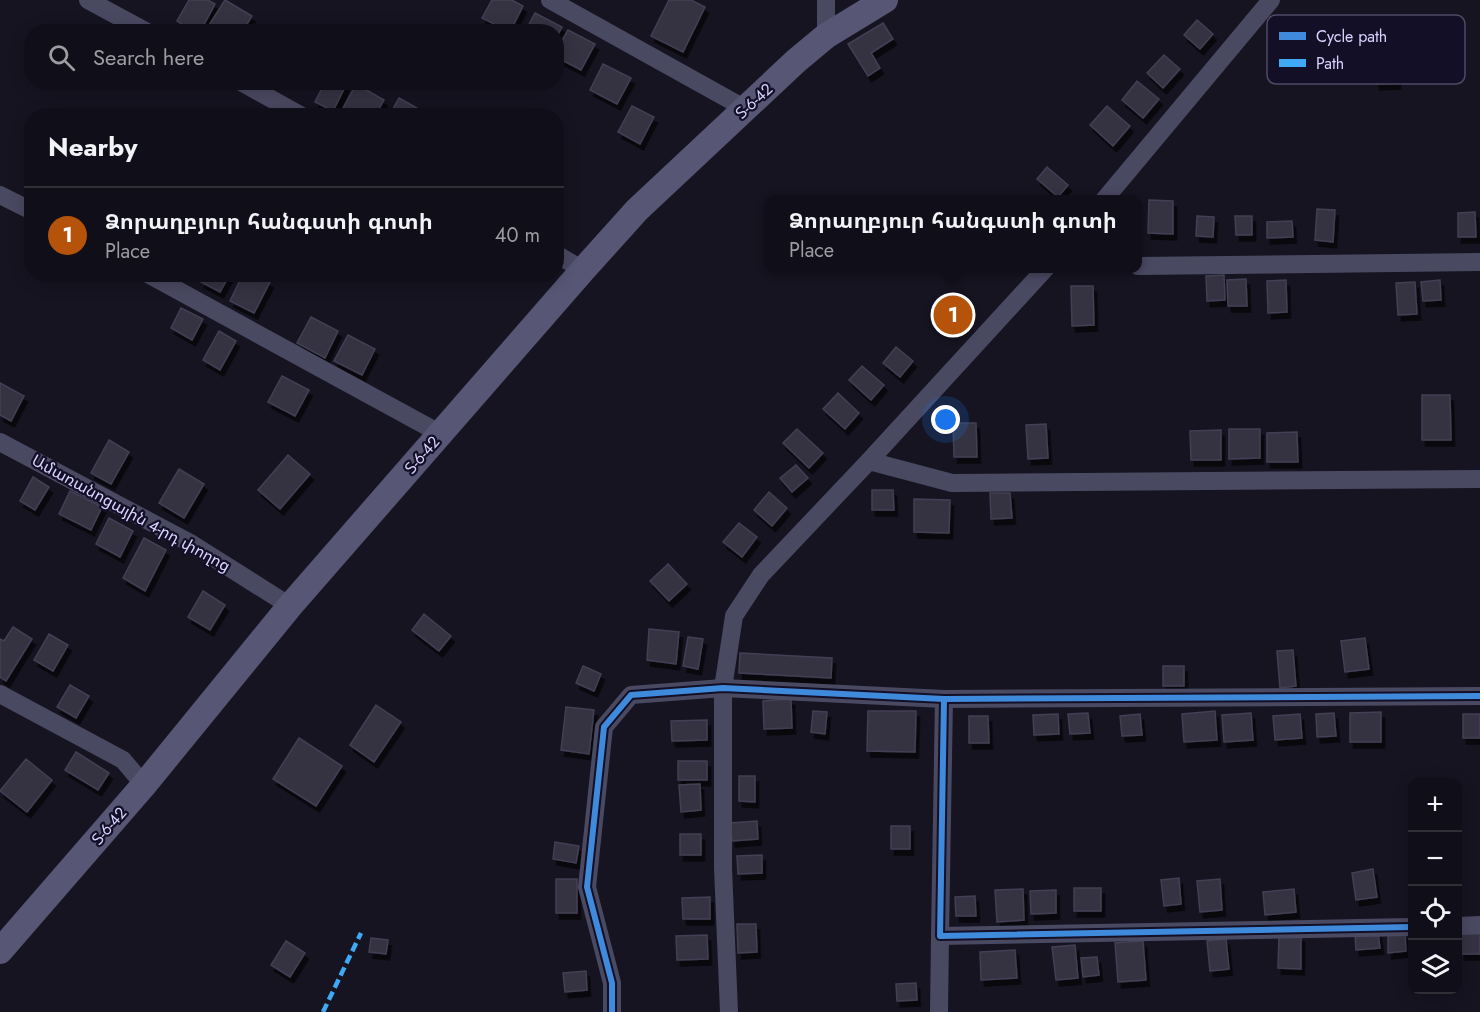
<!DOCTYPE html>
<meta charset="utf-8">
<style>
:root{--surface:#100f19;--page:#191822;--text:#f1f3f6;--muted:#9c9ca2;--line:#302f38;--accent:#b45309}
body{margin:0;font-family:Jost,"Noto Sans Armenian",sans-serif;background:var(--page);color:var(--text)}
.controls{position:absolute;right:18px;bottom:18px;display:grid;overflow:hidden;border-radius:12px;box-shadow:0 3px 15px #0003}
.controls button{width:54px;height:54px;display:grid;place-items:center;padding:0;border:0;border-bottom:2px solid var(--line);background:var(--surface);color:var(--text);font:30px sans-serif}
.you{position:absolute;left:946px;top:420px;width:21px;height:21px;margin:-15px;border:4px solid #fff;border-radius:50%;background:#1a73e8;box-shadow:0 0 0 9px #1a73e833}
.badge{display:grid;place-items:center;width:39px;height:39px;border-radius:50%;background:var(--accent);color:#fff;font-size:20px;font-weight:700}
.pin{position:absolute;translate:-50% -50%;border:3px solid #fff;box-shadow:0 2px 6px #0006}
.popup{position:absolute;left:764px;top:195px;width:378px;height:78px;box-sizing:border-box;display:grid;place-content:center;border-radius:12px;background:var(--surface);filter:drop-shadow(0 2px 4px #0005);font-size:20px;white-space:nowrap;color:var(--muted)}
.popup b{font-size:22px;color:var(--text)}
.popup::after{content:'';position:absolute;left:50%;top:100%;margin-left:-12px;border:12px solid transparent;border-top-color:var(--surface)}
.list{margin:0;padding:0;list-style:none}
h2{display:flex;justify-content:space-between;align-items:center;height:78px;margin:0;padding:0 24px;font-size:26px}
h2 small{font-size:20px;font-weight:400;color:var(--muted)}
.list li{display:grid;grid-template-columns:39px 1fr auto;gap:18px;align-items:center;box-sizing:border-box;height:96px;padding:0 24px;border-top:2px solid var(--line)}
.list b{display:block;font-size:22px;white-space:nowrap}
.list p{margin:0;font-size:20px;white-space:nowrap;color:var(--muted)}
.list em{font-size:20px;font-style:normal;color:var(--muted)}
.icon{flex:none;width:33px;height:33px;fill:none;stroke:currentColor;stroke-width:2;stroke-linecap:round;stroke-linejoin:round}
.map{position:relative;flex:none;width:1480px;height:1012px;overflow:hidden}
.search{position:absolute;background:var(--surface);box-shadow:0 3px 15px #0003;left:24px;top:24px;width:540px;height:66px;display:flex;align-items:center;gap:15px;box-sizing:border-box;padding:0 21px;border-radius:24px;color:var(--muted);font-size:22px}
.panel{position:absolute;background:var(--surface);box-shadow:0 3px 15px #0003;left:24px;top:108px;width:540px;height:174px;border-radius:24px}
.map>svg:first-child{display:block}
.building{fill:#343243;stroke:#433f54;stroke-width:1.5;filter:url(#shadow)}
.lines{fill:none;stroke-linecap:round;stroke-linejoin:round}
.minor{stroke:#4a4962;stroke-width:18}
.secondary{stroke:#575674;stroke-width:26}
.quiet{stroke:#3fa9f5;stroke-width:4.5;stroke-dasharray:9 4.5;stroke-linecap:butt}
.cycleway-casing{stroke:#130f26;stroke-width:10}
.cycleway{stroke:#408adc;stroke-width:6}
.labels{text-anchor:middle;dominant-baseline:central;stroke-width:4.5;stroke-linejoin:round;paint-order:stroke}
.street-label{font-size:16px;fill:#d9d4ff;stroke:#130f26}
.key{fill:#130f26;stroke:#4e4a67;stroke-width:1.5}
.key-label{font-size:16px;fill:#d9d4ff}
</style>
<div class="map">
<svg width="1480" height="1012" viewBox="0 0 1480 1012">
<defs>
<filter id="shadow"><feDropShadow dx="3.5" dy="6" stdDeviation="0" flood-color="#0009"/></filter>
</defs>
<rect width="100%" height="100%" fill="#161421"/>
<g class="building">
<polygon points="189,0 208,0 215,4 200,32 194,32 177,21"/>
<polygon points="225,0 252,16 242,32 208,32 206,30"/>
<polygon points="492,0 512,0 523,6 510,32 482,18"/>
<polygon points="669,0 691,0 705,7 683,52 651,36"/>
<polygon points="535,13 562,27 556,38 556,32 525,32"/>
<polygon points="1197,20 1213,34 1200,49 1184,35"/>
<polygon points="883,23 893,39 871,53 880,68 868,76 848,44"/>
<polygon points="568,30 595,44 581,70 556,57 556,51"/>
<polygon points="1396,47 1397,83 1376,84 1374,48"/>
<polygon points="1444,47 1445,70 1421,71 1420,49"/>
<polygon points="1340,49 1358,51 1356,71 1338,69"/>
<polygon points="1164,55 1180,69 1163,88 1147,73"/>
<polygon points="603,64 631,78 617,104 590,90"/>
<polygon points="1137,81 1159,99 1143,118 1122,100"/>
<polygon points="325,82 347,83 333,111 315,102"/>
<polygon points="356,84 384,100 375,116 347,116 341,112"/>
<polygon points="399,98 424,112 422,116 389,116"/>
<polygon points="632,106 654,117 640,144 618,132"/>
<polygon points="1107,106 1130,126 1113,146 1090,125"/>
<polygon points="1047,167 1068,185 1058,197 1037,179"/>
<polygon points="1149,200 1173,201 1173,234 1148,233"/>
<polygon points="1317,209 1335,210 1333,242 1315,240"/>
<polygon points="1475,212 1476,237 1458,237 1458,213"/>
<polygon points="1197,216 1214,217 1213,237 1196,236"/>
<polygon points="1235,216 1252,216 1252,235 1236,235"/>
<polygon points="1292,221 1293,237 1267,238 1267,222"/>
<polygon points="205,274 230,274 220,292 201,282"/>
<polygon points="243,274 256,274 270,282 254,313 230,301"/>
<polygon points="1224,275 1225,300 1207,301 1206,276"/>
<polygon points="1246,279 1247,306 1228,306 1227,280"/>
<polygon points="1286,280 1287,312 1268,313 1267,281"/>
<polygon points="1440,280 1441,300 1423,301 1421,282"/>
<polygon points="1415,282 1417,314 1398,315 1396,283"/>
<polygon points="1071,286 1093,286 1094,325 1072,326"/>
<polygon points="954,299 969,314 952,331 937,316"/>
<polygon points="181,308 203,319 192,340 171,328"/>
<polygon points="311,317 338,331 325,358 297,343"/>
<polygon points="219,331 236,341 220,370 203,360"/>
<polygon points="348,335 375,349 362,375 334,361"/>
<polygon points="896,347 913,361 900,377 883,363"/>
<polygon points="862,366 884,385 871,400 849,380"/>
<polygon points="282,376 309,390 295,416 268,402"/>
<polygon points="0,383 24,396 11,421 0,415"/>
<polygon points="838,393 859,413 845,429 823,409"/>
<polygon points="1422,395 1450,395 1451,440 1422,440"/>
<polygon points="953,423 976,423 977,457 954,457"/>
<polygon points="1046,424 1048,458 1028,459 1026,425"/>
<polygon points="797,429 823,453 809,468 783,443"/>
<polygon points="1229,429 1260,429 1260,458 1229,459"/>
<polygon points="1221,430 1221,460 1191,460 1190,431"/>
<polygon points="1297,432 1298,462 1267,462 1267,433"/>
<polygon points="109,440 129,452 111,484 91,473"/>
<polygon points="288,455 310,474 280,509 258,490"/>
<polygon points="796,465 808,478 792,492 780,478"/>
<polygon points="179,469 204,484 184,518 159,503"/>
<polygon points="33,477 49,487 35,510 20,501"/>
<polygon points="872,490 893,490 894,510 872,510"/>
<polygon points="70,491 102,507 91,530 59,514"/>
<polygon points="769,492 787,508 772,526 754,510"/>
<polygon points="990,493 1010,493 1012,518 991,519"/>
<polygon points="914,499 950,500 949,533 914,532"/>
<polygon points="109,518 133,531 120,557 96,544"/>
<polygon points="739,523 757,537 742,557 723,542"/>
<polygon points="144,538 166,550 145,591 123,578"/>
<polygon points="668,564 687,584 669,601 650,581"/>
<polygon points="203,591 225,605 210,630 188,617"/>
<polygon points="424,614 451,636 439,651 412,630"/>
<polygon points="13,627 32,639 6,681 0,677 0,639 4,641"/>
<polygon points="649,629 679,632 676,664 647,660"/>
<polygon points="49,634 68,645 53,671 34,660"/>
<polygon points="688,637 703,639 698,669 683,666"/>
<polygon points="1365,638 1369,669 1345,672 1341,641"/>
<polygon points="1293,650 1296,686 1280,688 1277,651"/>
<polygon points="740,653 832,658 831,678 739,673"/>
<polygon points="583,666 601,674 594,691 576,683"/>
<rect x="1163" y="666" width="21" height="20"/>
<polygon points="70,685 89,696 76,718 57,707"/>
<polygon points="791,699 792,728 764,729 763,701"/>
<polygon points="376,705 401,722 374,762 350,745"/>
<polygon points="566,707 594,710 589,754 561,750"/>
<polygon points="813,711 827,712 825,734 811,732"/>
<polygon points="868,711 916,711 915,752 867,751"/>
<polygon points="1215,711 1217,740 1184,742 1182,714"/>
<polygon points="1381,712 1381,742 1350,742 1350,713"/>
<polygon points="1088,713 1090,733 1070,734 1068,714"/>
<polygon points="1251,713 1253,740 1224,742 1222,715"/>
<polygon points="1334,713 1336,736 1317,737 1316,714"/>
<polygon points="1058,714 1059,734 1034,735 1033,715"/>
<polygon points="1140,714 1142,735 1122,736 1120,716"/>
<polygon points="1300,714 1302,738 1275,740 1273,716"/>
<rect x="1463" y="714" width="17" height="24"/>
<polygon points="969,716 988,716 989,743 969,743"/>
<polygon points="707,720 707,740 672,741 671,721"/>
<polygon points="299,738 342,766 316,806 273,779"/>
<polygon points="76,752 109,773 98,790 65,770"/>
<polygon points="26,759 52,780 27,812 0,791"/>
<rect x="678" y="761" width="29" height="19"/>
<polygon points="739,776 755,776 755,802 739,801"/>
<polygon points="700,784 701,810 681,812 679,785"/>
<polygon points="757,821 758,839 732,841 730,823"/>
<rect x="891" y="826" width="19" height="23"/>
<rect x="680" y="834" width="21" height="21"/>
<polygon points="555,842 579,846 576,863 553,859"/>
<polygon points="762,855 762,873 738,874 737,856"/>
<polygon points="1373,869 1377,897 1356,900 1352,873"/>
<polygon points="1179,878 1181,904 1164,906 1161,880"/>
<rect x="556" y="879" width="21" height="34"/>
<polygon points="1220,879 1222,910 1200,912 1197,881"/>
<rect x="1074" y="888" width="27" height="23"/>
<polygon points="1023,889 1024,920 997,922 995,890"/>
<polygon points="1294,889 1296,912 1265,915 1263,892"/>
<polygon points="1056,890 1056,913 1031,914 1030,891"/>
<polygon points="975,896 976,916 956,916 955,897"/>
<polygon points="710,897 710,919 683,919 682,898"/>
<polygon points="737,924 756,924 757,952 738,953"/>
<polygon points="1378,932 1380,948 1356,950 1355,933"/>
<polygon points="1405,934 1406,951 1388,953 1388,935"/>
<rect x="1461" y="934" width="19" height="20"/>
<polygon points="707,935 708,959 677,960 676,936"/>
<polygon points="1279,936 1301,936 1301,969 1278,968"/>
<polygon points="371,938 388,940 386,954 369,952"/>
<polygon points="1226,939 1229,969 1210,971 1207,941"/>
<polygon points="286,941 305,953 290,977 271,965"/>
<polygon points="1143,941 1146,980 1118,982 1115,943"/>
<polygon points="1075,945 1078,978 1056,980 1052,947"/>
<polygon points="1015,950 1017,978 981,980 980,952"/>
<polygon points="1097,957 1099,975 1083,977 1081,958"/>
<polygon points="586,971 587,990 565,992 563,973"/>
<polygon points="916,983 917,1000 897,1001 896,984"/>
</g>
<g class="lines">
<g class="minor">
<polyline points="88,0 147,32"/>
<polyline points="550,0 746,109"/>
<polyline points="826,36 826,0"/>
<polyline points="241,82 302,116"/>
<polyline points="0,195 32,211"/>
<polyline points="1104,200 1271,0"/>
<polyline points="556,254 583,270"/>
<polyline points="1138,266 1480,262"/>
<polyline points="148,274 441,434"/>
<polyline points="0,442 192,544 290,606"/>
<polyline points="869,461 952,483 1480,479"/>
<polyline points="0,694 123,760 144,785"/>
<polyline points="944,699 940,936 1412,927"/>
<polyline points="1458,926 1480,925"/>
<polyline points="612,1012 612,983 587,887 604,727 631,695 723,688 944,699 1480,696"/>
<polyline points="729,1012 723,868 723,688 734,616 761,575 869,461 1046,268"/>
<polyline points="939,1012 940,936"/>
</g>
<polyline class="secondary" points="0,951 144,785 290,606 583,270 637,210 796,61 826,36 885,0"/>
<polyline class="quiet" points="323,1012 361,933"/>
<g class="cycleway-casing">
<g id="cycleway">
<polyline points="944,699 940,936 1412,927"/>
<polyline points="612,1012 612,983 587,887 604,727 631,695 723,688 944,699 1480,696"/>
</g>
</g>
<use href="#cycleway" class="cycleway"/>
</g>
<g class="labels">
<g class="street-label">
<text transform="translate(754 101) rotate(-43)">Տ-6-42</text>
<text transform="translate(422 455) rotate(-49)">Տ-6-42</text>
<text transform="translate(131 513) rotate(29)">Ամառանոցային 4-րդ փողոց</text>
<text transform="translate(109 826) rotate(-49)">Տ-6-42</text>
</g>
</g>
<rect x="1267" y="15" width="198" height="69" rx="9" class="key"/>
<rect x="1279" y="32" width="27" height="8" fill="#408adc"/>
<rect x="1279" y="59" width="27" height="8" fill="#3fa9f5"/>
<g class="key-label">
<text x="1316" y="42">Cycle path</text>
<text x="1316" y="69">Path</text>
</g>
</svg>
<div class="controls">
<button>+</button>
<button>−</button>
<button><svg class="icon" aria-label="locate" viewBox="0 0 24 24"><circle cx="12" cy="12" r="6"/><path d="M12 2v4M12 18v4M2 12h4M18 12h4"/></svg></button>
<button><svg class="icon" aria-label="layers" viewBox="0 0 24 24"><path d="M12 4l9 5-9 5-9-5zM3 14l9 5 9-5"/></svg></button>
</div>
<div class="you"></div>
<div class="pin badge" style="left:953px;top:315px">1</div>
<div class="popup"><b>Ձորաղբյուր հանգստի գոտի</b>Place</div>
<div class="search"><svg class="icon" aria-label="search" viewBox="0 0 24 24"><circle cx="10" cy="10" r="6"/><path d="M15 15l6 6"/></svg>Search here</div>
<section class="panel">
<h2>Nearby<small></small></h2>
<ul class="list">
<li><span class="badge">1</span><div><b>Ձորաղբյուր հանգստի գոտի</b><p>Place</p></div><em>40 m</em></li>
</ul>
</section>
</div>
